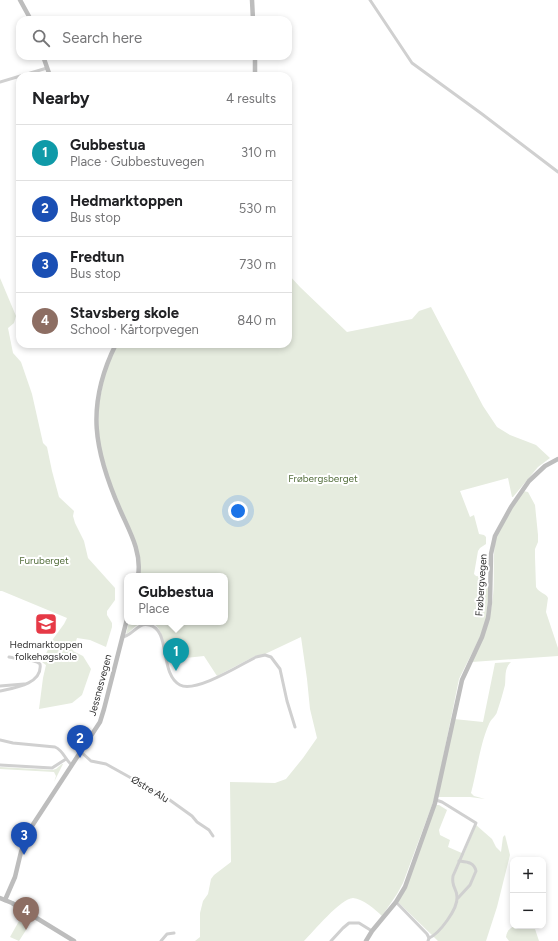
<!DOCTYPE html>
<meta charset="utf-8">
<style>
:root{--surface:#fff;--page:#f2f2f2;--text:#202124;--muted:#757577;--line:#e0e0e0;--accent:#7c3aed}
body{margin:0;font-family:Figtree,sans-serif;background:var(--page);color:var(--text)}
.controls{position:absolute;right:12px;bottom:12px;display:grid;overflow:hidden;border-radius:8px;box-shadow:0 2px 6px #0003}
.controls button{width:36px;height:36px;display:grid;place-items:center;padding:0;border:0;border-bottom:1px solid var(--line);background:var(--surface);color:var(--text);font:20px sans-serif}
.you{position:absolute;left:238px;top:511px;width:14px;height:14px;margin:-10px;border:3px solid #fff;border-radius:50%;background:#1a73e8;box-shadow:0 0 0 6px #1a73e833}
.badge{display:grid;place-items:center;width:26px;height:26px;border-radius:50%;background:var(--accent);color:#fff;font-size:13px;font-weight:700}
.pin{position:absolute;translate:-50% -33px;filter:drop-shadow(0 1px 2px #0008)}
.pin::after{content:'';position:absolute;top:21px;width:14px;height:12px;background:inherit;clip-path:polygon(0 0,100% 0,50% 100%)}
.popup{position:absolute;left:124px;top:573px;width:104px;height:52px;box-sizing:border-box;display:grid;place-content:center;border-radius:8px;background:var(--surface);filter:drop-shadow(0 1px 3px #0005);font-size:13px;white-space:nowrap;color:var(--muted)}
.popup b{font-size:15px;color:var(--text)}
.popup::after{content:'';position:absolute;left:50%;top:100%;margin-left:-8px;border:8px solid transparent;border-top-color:var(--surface)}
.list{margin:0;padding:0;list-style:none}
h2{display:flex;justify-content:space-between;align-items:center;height:52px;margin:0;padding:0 16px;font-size:17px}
h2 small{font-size:13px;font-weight:400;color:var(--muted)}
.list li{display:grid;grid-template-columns:26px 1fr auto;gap:12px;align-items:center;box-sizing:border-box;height:56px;padding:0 16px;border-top:1px solid var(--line)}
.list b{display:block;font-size:15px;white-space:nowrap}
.list p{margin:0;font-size:13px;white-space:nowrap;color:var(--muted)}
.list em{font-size:13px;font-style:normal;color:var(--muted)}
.icon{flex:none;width:22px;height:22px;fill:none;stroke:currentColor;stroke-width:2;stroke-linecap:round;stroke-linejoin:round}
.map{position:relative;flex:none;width:558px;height:941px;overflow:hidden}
.search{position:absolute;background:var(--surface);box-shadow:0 2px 6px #0003;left:16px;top:16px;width:276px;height:44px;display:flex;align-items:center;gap:10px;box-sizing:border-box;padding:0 14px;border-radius:12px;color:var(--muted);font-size:15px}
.panel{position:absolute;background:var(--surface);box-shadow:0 2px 6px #0003;left:16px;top:72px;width:276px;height:276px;border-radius:12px}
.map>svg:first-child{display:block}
.green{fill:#e6ecdf}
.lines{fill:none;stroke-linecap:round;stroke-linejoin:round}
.minor{stroke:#d0d0d0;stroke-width:3}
.secondary{stroke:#bdbdbd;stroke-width:4.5}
.labels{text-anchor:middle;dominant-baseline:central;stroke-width:4;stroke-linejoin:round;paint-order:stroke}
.park-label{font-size:10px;fill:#56703f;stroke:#fff}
.street-label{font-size:10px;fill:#333;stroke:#fff}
.poi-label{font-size:10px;fill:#333;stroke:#fff}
</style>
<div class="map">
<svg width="558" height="941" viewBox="0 0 558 941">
<rect width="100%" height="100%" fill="#fff"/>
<g class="green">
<path d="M288,274L300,287L347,332L412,319L419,311L431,307L483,406L497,427L510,435L536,445L550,458L538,467L513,497H512L508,478L460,491L470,517L474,515L479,534L484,535L486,537V544L480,548L478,551L474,574L476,576L483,577L487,581L489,589L486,619L480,637L459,679L435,797L403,883L397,894L382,916C375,909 363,899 353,898C341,898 313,932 304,941H195L200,937V913L203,901L208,894L211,879L214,875L231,862L230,782L275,783L286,779L303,758L317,738L310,709L307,679L301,637L265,654L255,656L217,676L204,656L167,660C164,644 162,611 136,626C133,628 130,632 126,634L129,622H225V576H140V561L117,504L98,440L99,404L106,367L115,344H288Z"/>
<polygon points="0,278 16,316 14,323 8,328 13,353 21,362 32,394 43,443 47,447 52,471 59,497 74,511 73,516 75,523 84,541 88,558 115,588 115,600 107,611 107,615 112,623 112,627 106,647 90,640 77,638 73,651 83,656 91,669 82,695 72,703 39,709 43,678 46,665 42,662 53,639 64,624 67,618 2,591 0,591"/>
<path d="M523,491L528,492L535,505L538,535V542L535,549V557L536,587C539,593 546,593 548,598L546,612L558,648V656L472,662C479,643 489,624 492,604C496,581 491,556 497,533C500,524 517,501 523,491Z"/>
<path d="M511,662C504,668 506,677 505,685C503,693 500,703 497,712C496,716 491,719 489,724C480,744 477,771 471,793L474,796L485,799L470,797H438L454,719L483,722L495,663Z"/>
<polygon points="62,764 63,764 54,782 56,776 54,772 0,769 0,767 52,770 56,769"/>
<polygon points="436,805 439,805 447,810 439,830 440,835 450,840 448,847 464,854 476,825 492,839 496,847 501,852 503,837 505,835 510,855 497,907 486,941 438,941 399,903 399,900"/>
<polygon points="19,921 28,927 19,941 10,937"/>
<path d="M514,926H534L539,941H509L506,937C507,931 509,929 514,926Z"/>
</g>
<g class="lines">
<g class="minor">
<polyline points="370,0 412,63 482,114 558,172"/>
<polyline points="0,82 47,68"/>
<path d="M122,637C133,636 137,622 149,625C171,629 159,674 180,685C196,693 240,665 256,657L265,655L271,657L280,669L287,701L295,727"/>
<polyline points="0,686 24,684"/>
<path d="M0,691C14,688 43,684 40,664C35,659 17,659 9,657"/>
<path d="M0,740L13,743L55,747C64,751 65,760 72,765"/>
<polyline points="81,752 91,761 106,764 167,798 192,816 197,822 209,830 213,836"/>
<polyline points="0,765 52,768 66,759"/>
<path d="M458,898L470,885L476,871C474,862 467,862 459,861"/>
<polyline points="396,902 427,934 429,938 428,941"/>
<path d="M429,938C439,934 458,909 457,897C457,888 451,887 453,876L476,823L442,802L436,800"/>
<polyline points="161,941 167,934 174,933"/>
<polyline points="331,941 343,928 349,923 359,923 372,931"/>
</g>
<g class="secondary">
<polyline points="20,0 31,20"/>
<polyline points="252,0 253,20"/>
<polyline points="43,56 50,76"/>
<polyline points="255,76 255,56"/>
<path d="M116,344C85,406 94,451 121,512C130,532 142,553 138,576"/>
<polyline points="0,898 12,903 74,941"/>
<polyline points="5,900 15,877 21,852 30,829 100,722 104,709 127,619"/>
<polyline points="366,941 372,931 396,902 405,887 435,803 462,680 482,637 488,618 490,602 491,554 495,536 511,507 529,481 545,466 558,459"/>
</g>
</g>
<defs>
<g id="school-square" transform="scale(1.15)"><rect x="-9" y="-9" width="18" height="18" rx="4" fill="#e63946" stroke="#fff"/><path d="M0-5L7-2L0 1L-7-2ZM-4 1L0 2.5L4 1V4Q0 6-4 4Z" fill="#fff"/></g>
</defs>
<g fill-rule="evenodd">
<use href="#school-square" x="46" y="624"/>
</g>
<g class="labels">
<g class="park-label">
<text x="323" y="478">Frøbergsberget</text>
<text x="44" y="560">Furuberget</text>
</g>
<g class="street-label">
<text transform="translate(481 585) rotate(-86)">Frøbergvegen</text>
<text transform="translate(100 685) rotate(-75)">Jessnesvegen</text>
<text transform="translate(150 789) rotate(31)">Østre Alu</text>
</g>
<g class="poi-label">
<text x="46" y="644">Hedmarktoppen<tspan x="46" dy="12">folkehøgskole</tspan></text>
</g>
</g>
</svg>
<div class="controls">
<button>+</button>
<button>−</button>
</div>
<div class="you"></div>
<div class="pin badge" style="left:176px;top:671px;background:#0f9aa8">1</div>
<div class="popup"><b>Gubbestua</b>Place</div>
<div class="pin badge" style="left:80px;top:758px;background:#1a4fb4">2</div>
<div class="pin badge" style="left:24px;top:855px;background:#1a4fb4">3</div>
<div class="pin badge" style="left:26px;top:930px;background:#8d6e63">4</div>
<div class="search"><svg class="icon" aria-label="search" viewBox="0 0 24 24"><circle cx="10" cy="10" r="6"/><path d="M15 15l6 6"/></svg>Search here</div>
<section class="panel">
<h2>Nearby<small>4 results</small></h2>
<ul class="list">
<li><span class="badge" style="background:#0f9aa8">1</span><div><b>Gubbestua</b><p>Place · Gubbestuvegen</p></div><em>310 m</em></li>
<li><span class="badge" style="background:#1a4fb4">2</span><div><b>Hedmarktoppen</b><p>Bus stop</p></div><em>530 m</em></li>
<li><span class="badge" style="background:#1a4fb4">3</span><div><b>Fredtun</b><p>Bus stop</p></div><em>730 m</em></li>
<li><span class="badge" style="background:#8d6e63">4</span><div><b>Stavsberg skole</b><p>School · Kårtorpvegen</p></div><em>840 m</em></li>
</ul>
</section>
</div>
